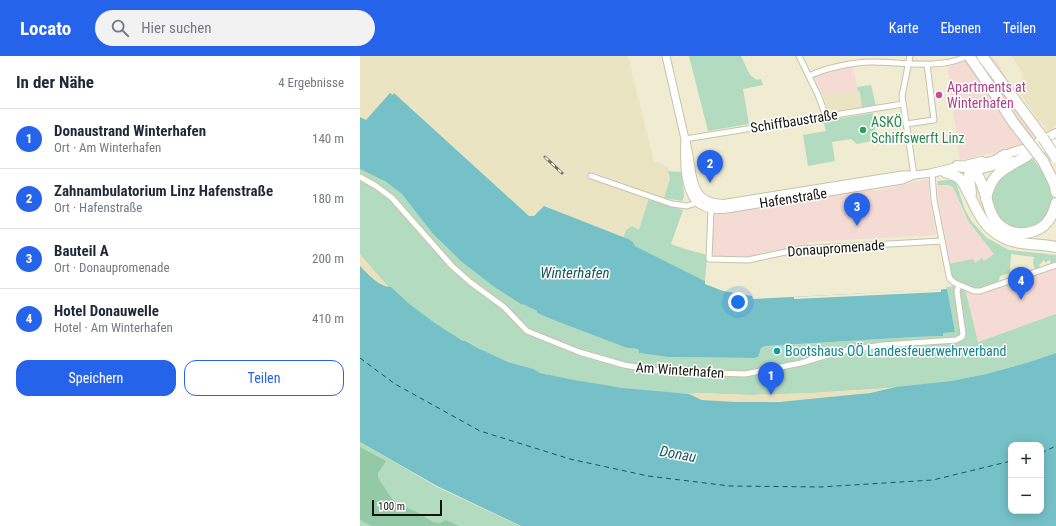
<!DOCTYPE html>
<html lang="de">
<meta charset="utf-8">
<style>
:root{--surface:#fff;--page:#f2f2f3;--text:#1f2937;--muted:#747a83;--line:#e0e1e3;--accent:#2563eb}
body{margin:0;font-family:"Roboto Condensed",sans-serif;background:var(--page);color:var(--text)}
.controls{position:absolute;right:12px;bottom:12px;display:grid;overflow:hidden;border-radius:8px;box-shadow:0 2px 10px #0003}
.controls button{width:36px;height:36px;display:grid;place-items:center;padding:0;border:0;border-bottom:1px solid var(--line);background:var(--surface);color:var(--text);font:20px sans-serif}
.scale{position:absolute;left:12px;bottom:10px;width:70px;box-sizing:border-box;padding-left:4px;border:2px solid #16140b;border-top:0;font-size:11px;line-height:14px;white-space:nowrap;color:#16140b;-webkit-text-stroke:3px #fff;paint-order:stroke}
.you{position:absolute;left:378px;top:246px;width:14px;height:14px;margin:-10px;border:3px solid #fff;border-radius:50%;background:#1a73e8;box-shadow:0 0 0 6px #1a73e833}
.badge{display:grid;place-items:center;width:26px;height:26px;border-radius:50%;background:var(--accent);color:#fff;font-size:13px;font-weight:700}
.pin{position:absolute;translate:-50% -33px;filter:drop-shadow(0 1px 2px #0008)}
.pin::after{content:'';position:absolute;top:21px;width:14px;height:12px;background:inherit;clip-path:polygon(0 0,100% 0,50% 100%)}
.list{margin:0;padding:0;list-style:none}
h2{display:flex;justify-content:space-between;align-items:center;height:52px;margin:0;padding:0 16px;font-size:17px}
h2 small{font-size:13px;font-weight:400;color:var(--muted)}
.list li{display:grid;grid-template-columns:26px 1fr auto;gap:12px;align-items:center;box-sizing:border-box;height:60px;padding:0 16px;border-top:1px solid var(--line)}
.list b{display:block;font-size:15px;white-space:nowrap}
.list p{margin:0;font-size:13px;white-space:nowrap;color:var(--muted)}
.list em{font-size:13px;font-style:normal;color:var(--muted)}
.actions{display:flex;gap:8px;padding:12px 16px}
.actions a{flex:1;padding:9px 0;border:1px solid var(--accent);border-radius:12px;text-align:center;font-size:14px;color:var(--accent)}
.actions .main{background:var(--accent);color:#fff}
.icon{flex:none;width:22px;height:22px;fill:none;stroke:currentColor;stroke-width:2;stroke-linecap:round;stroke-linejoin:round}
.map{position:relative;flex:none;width:696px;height:470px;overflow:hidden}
header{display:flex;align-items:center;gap:24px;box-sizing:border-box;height:56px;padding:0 20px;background:var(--accent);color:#fff}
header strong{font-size:19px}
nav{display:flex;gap:22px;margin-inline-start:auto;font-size:14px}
.search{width:280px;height:36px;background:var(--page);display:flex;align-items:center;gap:10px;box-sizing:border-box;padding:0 14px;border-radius:22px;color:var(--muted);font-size:15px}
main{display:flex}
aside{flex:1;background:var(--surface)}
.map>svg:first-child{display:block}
.commercial{fill:#f4dbd3}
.built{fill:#eae4c2}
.green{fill:#b2dbbf}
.forest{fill:#94c9a6}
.sand{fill:#ebe1bc}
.water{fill:#76c1c8;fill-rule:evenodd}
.pier{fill:#f0ecd2}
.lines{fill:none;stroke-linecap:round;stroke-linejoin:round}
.ferry{stroke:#17575d;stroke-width:1;stroke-dasharray:5 4;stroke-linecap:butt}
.minor-casing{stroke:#c7c2a9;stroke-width:7}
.secondary-casing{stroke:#c7c2a9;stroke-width:9}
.primary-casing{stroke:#c7c2a9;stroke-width:10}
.motorway-casing{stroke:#c7c2a9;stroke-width:12}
.minor{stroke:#fff;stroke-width:5}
.secondary{stroke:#fff;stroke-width:7}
.primary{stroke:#fff;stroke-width:8}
.motorway{stroke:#fff;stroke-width:10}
.rail-casing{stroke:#6f6c5c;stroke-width:3}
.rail{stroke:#fff;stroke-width:1.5;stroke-dasharray:4.5;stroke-linecap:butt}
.motorway-bridge-casing{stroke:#c7c2a9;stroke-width:12;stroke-linecap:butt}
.motorway-bridge{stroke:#fff;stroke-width:10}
.hotel-dot{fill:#d1479c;stroke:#fff;stroke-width:1.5}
.leisure-dot{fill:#2e9e5b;stroke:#fff;stroke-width:1.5}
.culture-dot{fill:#0f9aa8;stroke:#fff;stroke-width:1.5}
.labels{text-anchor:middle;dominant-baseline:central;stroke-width:3;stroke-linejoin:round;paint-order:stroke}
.hotel-label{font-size:14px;fill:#b23c85;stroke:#fff;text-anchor:start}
.street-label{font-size:14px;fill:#16140b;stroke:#fff}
.leisure-label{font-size:14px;fill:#27864d;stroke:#fff;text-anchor:start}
.culture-label{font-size:14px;fill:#0d838f;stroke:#fff;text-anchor:start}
.water-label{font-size:15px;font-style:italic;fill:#17575d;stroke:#fff}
</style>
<header>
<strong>Locato</strong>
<div class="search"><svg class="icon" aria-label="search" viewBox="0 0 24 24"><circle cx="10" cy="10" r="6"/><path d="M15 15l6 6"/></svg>Hier suchen</div>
<nav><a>Karte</a><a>Ebenen</a><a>Teilen</a></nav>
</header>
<main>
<aside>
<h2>In der Nähe<small>4 Ergebnisse</small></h2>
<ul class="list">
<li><span class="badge">1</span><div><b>Donaustrand Winterhafen</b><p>Ort · Am Winterhafen</p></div><em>140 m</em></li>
<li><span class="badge">2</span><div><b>Zahnambulatorium Linz Hafenstraße</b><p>Ort · Hafenstraße</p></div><em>180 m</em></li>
<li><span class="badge">3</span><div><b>Bauteil A</b><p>Ort · Donaupromenade</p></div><em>200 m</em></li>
<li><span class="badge">4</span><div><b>Hotel Donauwelle</b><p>Hotel · Am Winterhafen</p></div><em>410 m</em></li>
</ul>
<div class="actions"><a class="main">Speichern</a><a>Teilen</a></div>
</aside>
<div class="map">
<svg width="696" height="470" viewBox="0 0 696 470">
<rect width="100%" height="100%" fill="#f0ecd2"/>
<g class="commercial">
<polygon points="611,0 631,0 637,5 651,31 680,71 682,77 654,91 637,96 600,104 587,8 602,5"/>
<polygon points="493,11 498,35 463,39 455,23 456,19"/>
<polygon points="567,123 570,128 569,140 576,179 448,186 448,190 428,192 388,201 376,202 352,200 352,159 509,134 516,135"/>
<polygon points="589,128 593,131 604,159 614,174 625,186 634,198 624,205 615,207 613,203 590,208 578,141 577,129"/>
<polygon points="696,211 696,258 618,286 605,233 624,236"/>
</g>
<g class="built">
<polygon points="0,0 268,0 294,105 309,111 308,115 310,123 304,142 231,116 229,122 289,142 279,174 272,170 266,174 263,182 185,150 174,160 169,160 34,37 33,39 30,37 6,65 0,61"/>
<polygon points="652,0 696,0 696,70 692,73 686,75 684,69 677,63 660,37 660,34 666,29 663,26 662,16"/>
<polygon points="498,35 500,36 502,52 470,55 467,53 463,39"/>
</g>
<g class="green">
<polygon points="329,0 381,0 390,19 397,24 401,23 403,29 383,33 389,68 348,75"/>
<polygon points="511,29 516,50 502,52 500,36 498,35 497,31"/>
<polygon points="513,57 517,84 497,88 491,83 472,86 475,105 448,110 443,79 466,75 463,65"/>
<path d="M673,103C682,115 696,131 693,148C692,153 690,158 688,163C682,166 675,172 669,173C647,176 621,150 632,129C637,118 662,107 673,103Z"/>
<path d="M0,113C14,120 30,127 42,138C56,152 66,171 80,185C105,210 132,230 162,249L163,247L178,256L177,257L196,265L267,292L278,293L279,297L308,301L395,302H397L401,292L405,290L555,281L583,280V277L595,276L586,231L594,230L605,233L618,286L696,258V297L666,307L626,318L591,325L543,331L452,337L391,339L338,337C324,339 311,337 298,336C258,332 218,326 180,317L174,313L148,306L124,295L107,285H103L75,267L25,231L0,210Z"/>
<polygon points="308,115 322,116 324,141 322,145 304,142 310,123"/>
<polygon points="587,124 592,124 596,127 605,154 612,166 627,182 649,194 696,199 696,206 691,208 690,204 686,206 687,209 684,204 679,209 680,211 675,213 673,208 674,201 651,198 650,217 640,220 638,227 621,233 614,232 602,227 597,225 592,220 588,208 613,203 615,207 622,202 624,205 634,198 608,165 593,131 589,129 577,129 578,125"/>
<polygon points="289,142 323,154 311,188 325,193 347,199 345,225 275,190 273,186 263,182 266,174 272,170 279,174"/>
<polygon points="0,386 77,431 160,470 0,470"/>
</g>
<polygon class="forest" points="0,391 26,405 18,417 18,422 35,447 57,456 73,466 80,467 86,464 99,470 12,470 0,464"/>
<g class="sand">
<path d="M0,198L18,219L30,232C19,231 7,218 0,210Z"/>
<path d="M534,332C488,342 440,345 392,346C372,346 347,348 329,338L338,337L391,339L452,337Z"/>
</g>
<g class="water">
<polygon points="30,37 33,39 34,37 169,160 174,160 184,150 268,183 273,186 275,190 345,225 345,228 363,235 392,240 393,243 587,233 595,276 583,277 583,280 555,281 405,290 401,292 398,301 395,302 308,301 279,297 278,293 267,292 196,265 177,257 177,255 163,248 162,249 133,230 102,206 73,178 42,138 26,126 0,113 0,61 6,64"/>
<path d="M0,210C8,218 19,231 31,231L48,247L75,267L103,285H106L118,292L148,306L174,313L180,317L214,324L263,332L329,338L342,344L375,346H419L510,337L536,331L591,325L626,318L666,307L696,297V470H161L77,430L0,386ZM651,389H681V455H651Z"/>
</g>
<polygon class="pier" points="581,233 581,236 434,243 434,241"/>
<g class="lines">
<g class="ferry">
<polyline points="0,302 35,328 120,375 210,403 288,420 370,430 460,431 573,424 651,405"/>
<polyline points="681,397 696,390"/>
</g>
<g class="minor-casing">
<g id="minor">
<polyline points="439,0 458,39 466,60"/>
<polyline points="550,0 542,40 554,119"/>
<path d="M449,20C465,12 494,6 512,6C540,6 581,14 607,0"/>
<polyline points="546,68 574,64 567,8"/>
<polyline points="325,83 543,48"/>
<polyline points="572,117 574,144 589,220 590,223 595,227 614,235 620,235 696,209"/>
<polyline points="231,120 312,148 327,150 333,148 338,144"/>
<polyline points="0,121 16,130 32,142 92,210 110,226 144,251 167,275 219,296 264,309 299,315 385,318 441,307 481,295 523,289 596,284 602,281 603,278 597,235 599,229"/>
<polyline points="351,153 349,203 388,204 440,193 582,185"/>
</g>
</g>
<g class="secondary-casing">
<g id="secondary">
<path d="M306,0L325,83C335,109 324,151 367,147L542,119H554"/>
<path d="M325,85C324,94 325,103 325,113C328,140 336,157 367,153L542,124L554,119L572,117"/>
</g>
</g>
<g class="primary-casing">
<g id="primary">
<polyline points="672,98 696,87"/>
<polyline points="641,100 669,91 696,77"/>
<polyline points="622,113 652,105"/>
<polyline points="572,117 622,105"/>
</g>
</g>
<g class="motorway-casing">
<g id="motorway">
<polyline points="609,0 629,29"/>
<polyline points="622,0 683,82"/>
<polyline points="683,105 694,127 696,136"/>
<path d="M597,110C603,111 612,111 616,117C630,136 624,163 647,174C656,178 666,178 674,175C687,171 693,160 696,147"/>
<path d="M585,116C590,118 596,119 599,122C604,126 606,133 609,138C617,155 624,172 642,181C658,190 678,187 696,191"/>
<polyline points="611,137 609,119 612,113 616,110 635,105 645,99"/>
<path d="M626,143C631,116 646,112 667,100"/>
</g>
</g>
<use href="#minor" class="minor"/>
<use href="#secondary" class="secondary"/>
<use href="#primary" class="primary"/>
<use href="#motorway" class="motorway"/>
<g class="rail-casing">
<polyline id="rail" points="185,101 202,117"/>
</g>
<use href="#rail" class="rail"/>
<g class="motorway-bridge-casing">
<g id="motorway-bridge">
<polyline points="629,29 653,66 683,105"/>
<polyline points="683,82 696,102"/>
</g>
</g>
<use href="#motorway-bridge" class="motorway-bridge"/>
</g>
<circle class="hotel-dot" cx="579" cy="39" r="4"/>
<circle class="leisure-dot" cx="503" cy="74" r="4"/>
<circle class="culture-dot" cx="417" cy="295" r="4"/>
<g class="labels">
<g class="hotel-label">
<text x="587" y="31">Apartments at<tspan x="587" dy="16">Winterhafen</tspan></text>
</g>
<g class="street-label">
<text transform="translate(434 65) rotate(-9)">Schiffbaustraße</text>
<text transform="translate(433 142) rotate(-9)">Hafenstraße</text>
<text transform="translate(476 192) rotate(-4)">Donaupromenade</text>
<text transform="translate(320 314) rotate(4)">Am Winterhafen</text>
</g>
<g class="leisure-label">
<text x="511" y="66">ASKÖ<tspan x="511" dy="16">Schiffswerft Linz</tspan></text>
</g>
<g class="culture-label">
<text x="425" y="295">Bootshaus OÖ Landesfeuerwehrverband</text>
</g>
<g class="water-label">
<text x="215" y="217">Winterhafen</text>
<text transform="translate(318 398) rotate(10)">Donau</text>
</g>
</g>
</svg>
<div class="controls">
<button>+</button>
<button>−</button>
</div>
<div class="scale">100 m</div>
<div class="you"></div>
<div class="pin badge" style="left:411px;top:339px">1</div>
<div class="pin badge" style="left:350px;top:127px">2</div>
<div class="pin badge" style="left:497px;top:170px">3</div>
<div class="pin badge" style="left:661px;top:244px">4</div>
</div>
</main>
